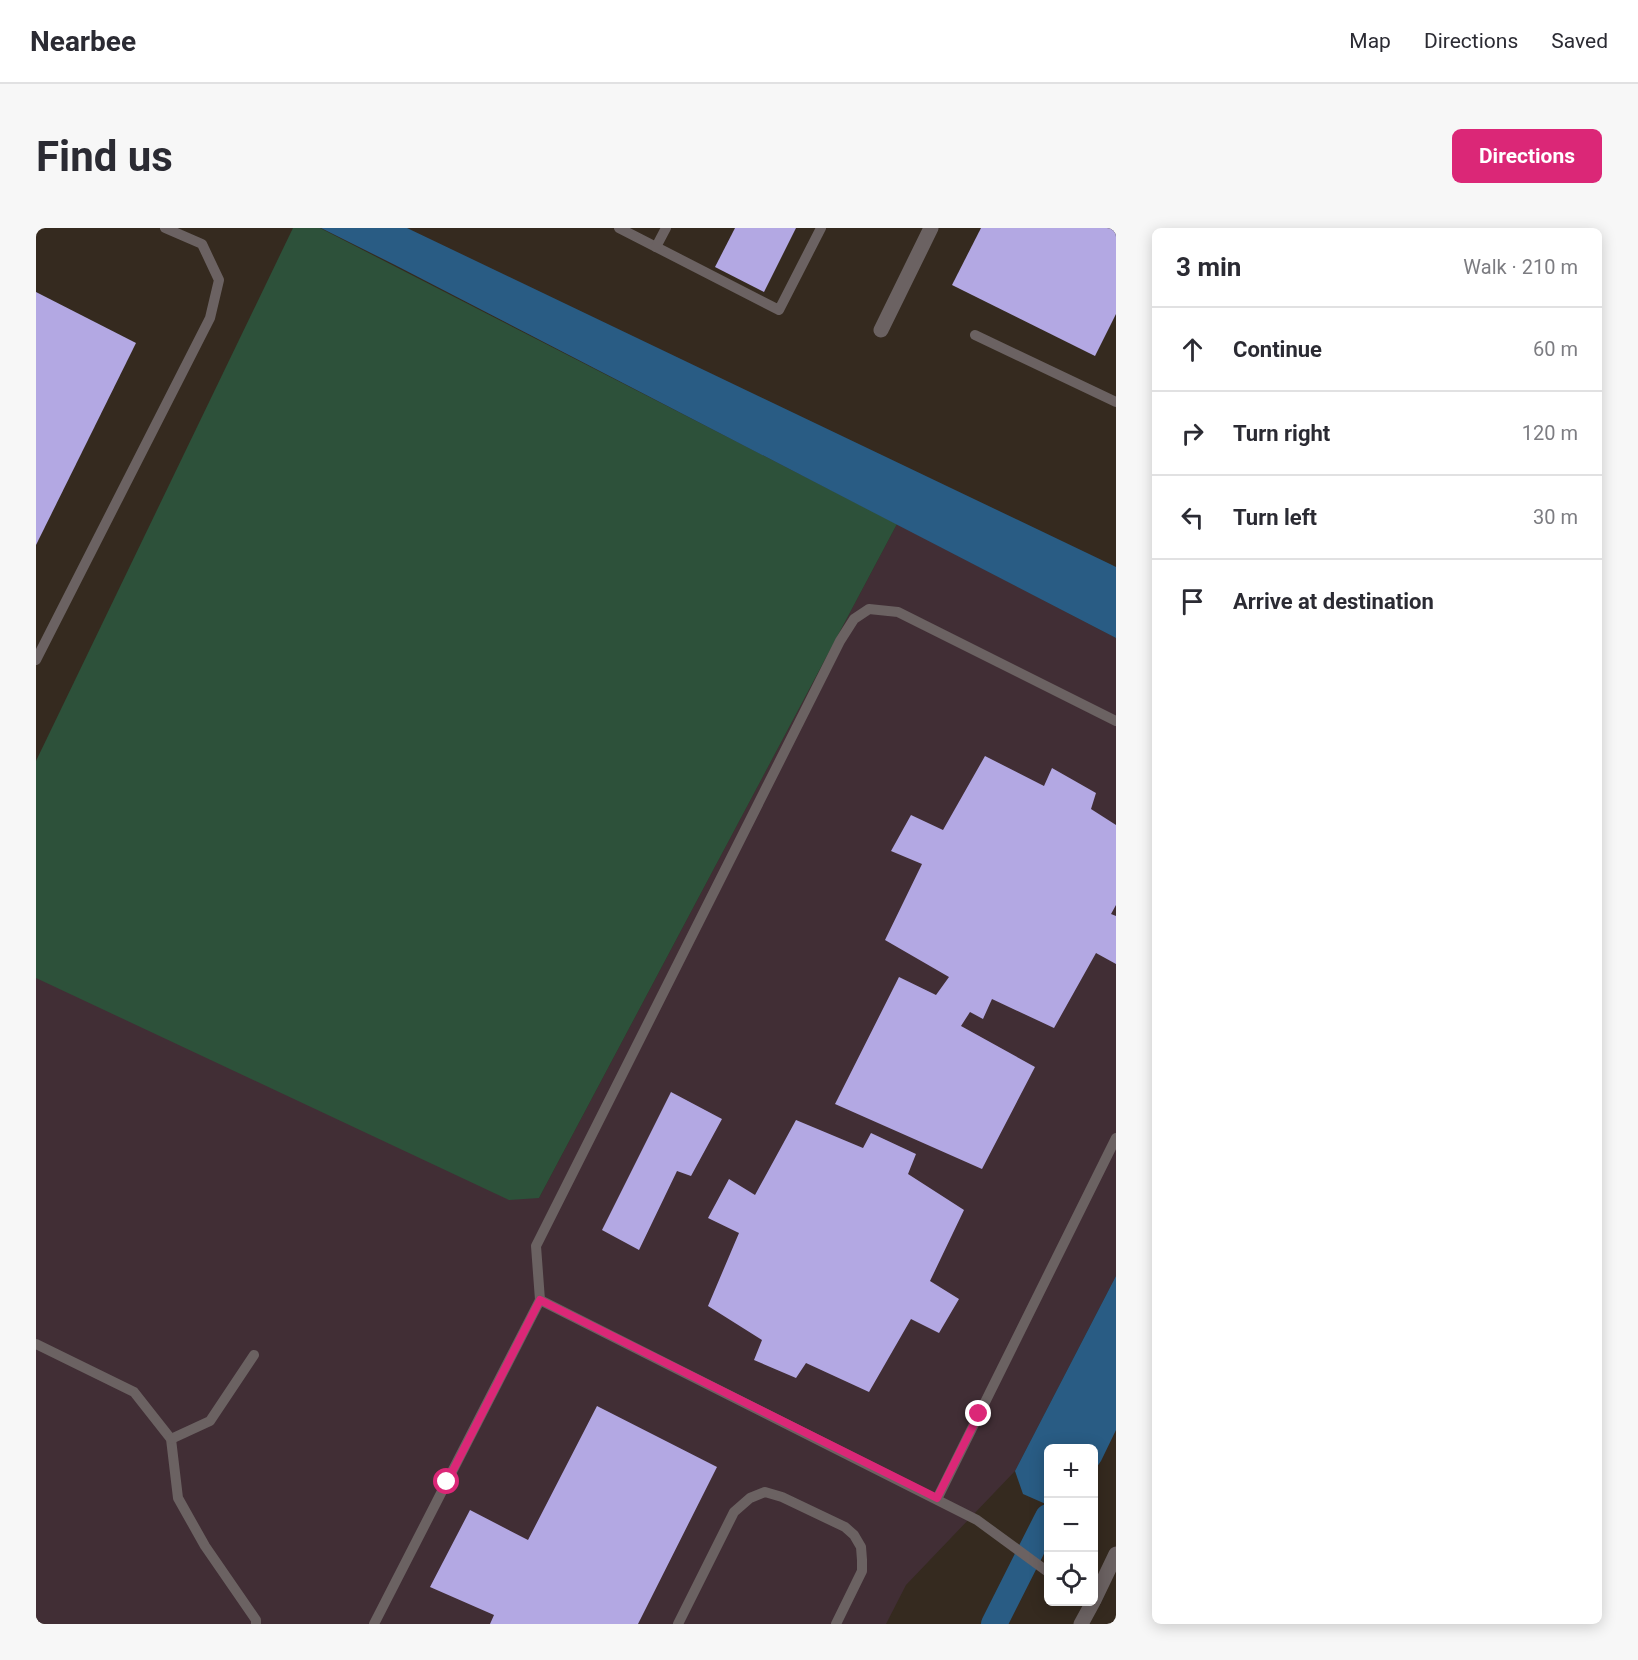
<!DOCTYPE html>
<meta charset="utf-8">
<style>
:root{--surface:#fff;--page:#f7f7f7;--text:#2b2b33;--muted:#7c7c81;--line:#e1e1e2;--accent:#db2777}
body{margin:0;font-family:Roboto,sans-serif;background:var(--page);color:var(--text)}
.controls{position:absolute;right:18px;bottom:18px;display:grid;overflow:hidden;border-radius:9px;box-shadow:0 3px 15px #0003}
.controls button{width:54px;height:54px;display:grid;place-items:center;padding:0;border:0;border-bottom:2px solid var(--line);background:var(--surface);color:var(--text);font:30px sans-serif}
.stop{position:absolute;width:18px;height:18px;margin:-14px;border:4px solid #db2777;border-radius:50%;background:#fff}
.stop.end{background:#db2777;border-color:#fff;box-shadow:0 2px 6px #0008}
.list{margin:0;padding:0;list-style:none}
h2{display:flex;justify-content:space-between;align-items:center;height:78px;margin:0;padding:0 24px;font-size:26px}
h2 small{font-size:20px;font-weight:400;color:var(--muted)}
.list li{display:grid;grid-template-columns:39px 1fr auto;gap:18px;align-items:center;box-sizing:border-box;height:84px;padding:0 24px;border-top:2px solid var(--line)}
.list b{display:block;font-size:22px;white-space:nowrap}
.list em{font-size:20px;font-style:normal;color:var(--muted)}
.icon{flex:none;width:33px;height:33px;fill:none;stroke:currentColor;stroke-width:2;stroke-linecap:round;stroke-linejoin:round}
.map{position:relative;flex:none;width:1080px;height:1396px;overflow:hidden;border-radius:9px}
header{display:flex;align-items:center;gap:36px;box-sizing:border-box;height:84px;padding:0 30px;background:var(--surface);border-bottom:2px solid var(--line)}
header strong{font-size:28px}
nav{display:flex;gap:33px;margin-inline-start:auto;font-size:21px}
.intro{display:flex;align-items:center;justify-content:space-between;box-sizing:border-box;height:144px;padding:0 36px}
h1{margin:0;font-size:42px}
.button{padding:15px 27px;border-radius:9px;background:var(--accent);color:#fff;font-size:21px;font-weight:700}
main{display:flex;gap:36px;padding:0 36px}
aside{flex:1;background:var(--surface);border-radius:9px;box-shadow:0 3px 15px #0003}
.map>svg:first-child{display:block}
.commercial{fill:#412e35}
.green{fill:#2d513a}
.water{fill:#295c84}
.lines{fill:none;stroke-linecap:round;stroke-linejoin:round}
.canal{stroke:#295c84;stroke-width:26}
.building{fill:#b3a8e3}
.service{stroke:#6b6262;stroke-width:10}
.minor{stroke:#6b6262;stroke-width:15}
.route{stroke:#db2777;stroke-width:8}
</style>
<header>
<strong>Nearbee</strong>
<nav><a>Map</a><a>Directions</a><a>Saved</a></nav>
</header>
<div class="intro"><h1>Find us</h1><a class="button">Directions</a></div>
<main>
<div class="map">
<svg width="1080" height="1396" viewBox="0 0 1080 1396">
<rect width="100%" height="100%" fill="#352a1f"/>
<polygon class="commercial" points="861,296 1080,410 1080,1048 979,1243 870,1357 850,1396 0,1396 0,748 503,970"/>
<polygon class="green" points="257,0 284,0 861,296 503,970 473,972 0,750 0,533"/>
<g class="water">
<polygon points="285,0 371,0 1074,336 1080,339 1080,410 359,37"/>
<polygon points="1080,1048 1080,1202 1065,1233 1058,1243 1058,1220 1012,1220 1012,1277 987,1266 979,1243"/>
</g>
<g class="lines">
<polyline class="canal" points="958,1396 1012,1289"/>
</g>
<g class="building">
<polygon points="699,0 760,0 728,64 679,39"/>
<polygon points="945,0 1080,0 1080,86 1059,128 916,57"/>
<polygon points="0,64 100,115 0,317"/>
<polygon points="949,528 1008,558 1016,540 1060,565 1055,581 1080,597 1080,677 1075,686 1080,688 1080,736 1060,725 1018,800 956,771 947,791 934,784 925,798 999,839 946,941 799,876 863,749 900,767 913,749 849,712 886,636 855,623 875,587 907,602"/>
<polygon points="635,864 686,891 655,948 641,943 603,1022 566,1002"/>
<polygon points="760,892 827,920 835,905 880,926 872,946 928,982 894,1053 923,1071 903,1105 875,1091 833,1164 770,1135 760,1150 718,1132 726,1112 672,1078 703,1005 672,990 693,951 719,967"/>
<polygon points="561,1178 681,1239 602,1396 454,1396 458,1387 394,1359 434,1282 492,1312"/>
</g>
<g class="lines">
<g class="service">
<polyline points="583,0 743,82 785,0"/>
<polyline points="620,19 630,0"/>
<polyline points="939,107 1080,174"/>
<polyline points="0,432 174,90 183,52 166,16 129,0"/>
<polyline points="504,1072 500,1018 804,413 818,391 833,381 862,384 1080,493"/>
<polyline points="0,1116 98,1164 135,1211 142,1270 169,1318 220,1392 220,1396"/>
<polyline points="135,1211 174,1193 218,1127"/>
<polyline points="901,1271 1080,910"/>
<polyline points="338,1396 504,1072 941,1292 1012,1344"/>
<polyline points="642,1396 698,1284 714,1270 729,1264 746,1269 809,1299 818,1307 825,1319 826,1332 826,1343 800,1396"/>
</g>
<g class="minor">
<polyline points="845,102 895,0"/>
<polyline points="1058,1372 1080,1326"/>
<polyline points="1045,1396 1057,1374"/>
</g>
</g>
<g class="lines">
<polyline class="route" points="411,1254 504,1072 901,1270 943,1186"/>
</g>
</svg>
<div class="controls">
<button>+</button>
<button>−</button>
<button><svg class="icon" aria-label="locate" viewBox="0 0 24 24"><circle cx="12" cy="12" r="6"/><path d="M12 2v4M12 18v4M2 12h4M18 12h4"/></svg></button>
</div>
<div class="stop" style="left:411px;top:1254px"></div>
<div class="stop end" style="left:943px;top:1186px"></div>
</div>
<aside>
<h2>3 min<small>Walk · 210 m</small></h2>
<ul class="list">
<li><svg class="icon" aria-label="ahead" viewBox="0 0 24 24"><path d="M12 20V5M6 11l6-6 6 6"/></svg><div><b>Continue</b></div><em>60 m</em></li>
<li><svg class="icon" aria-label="right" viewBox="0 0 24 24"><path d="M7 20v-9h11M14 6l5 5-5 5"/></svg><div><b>Turn right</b></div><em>120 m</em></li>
<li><svg class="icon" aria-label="left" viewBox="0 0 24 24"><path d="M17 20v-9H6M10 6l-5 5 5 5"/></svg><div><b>Turn left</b></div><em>30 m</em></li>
<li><svg class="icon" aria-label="arrive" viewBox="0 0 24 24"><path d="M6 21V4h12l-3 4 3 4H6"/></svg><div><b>Arrive at destination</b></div></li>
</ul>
</aside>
</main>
